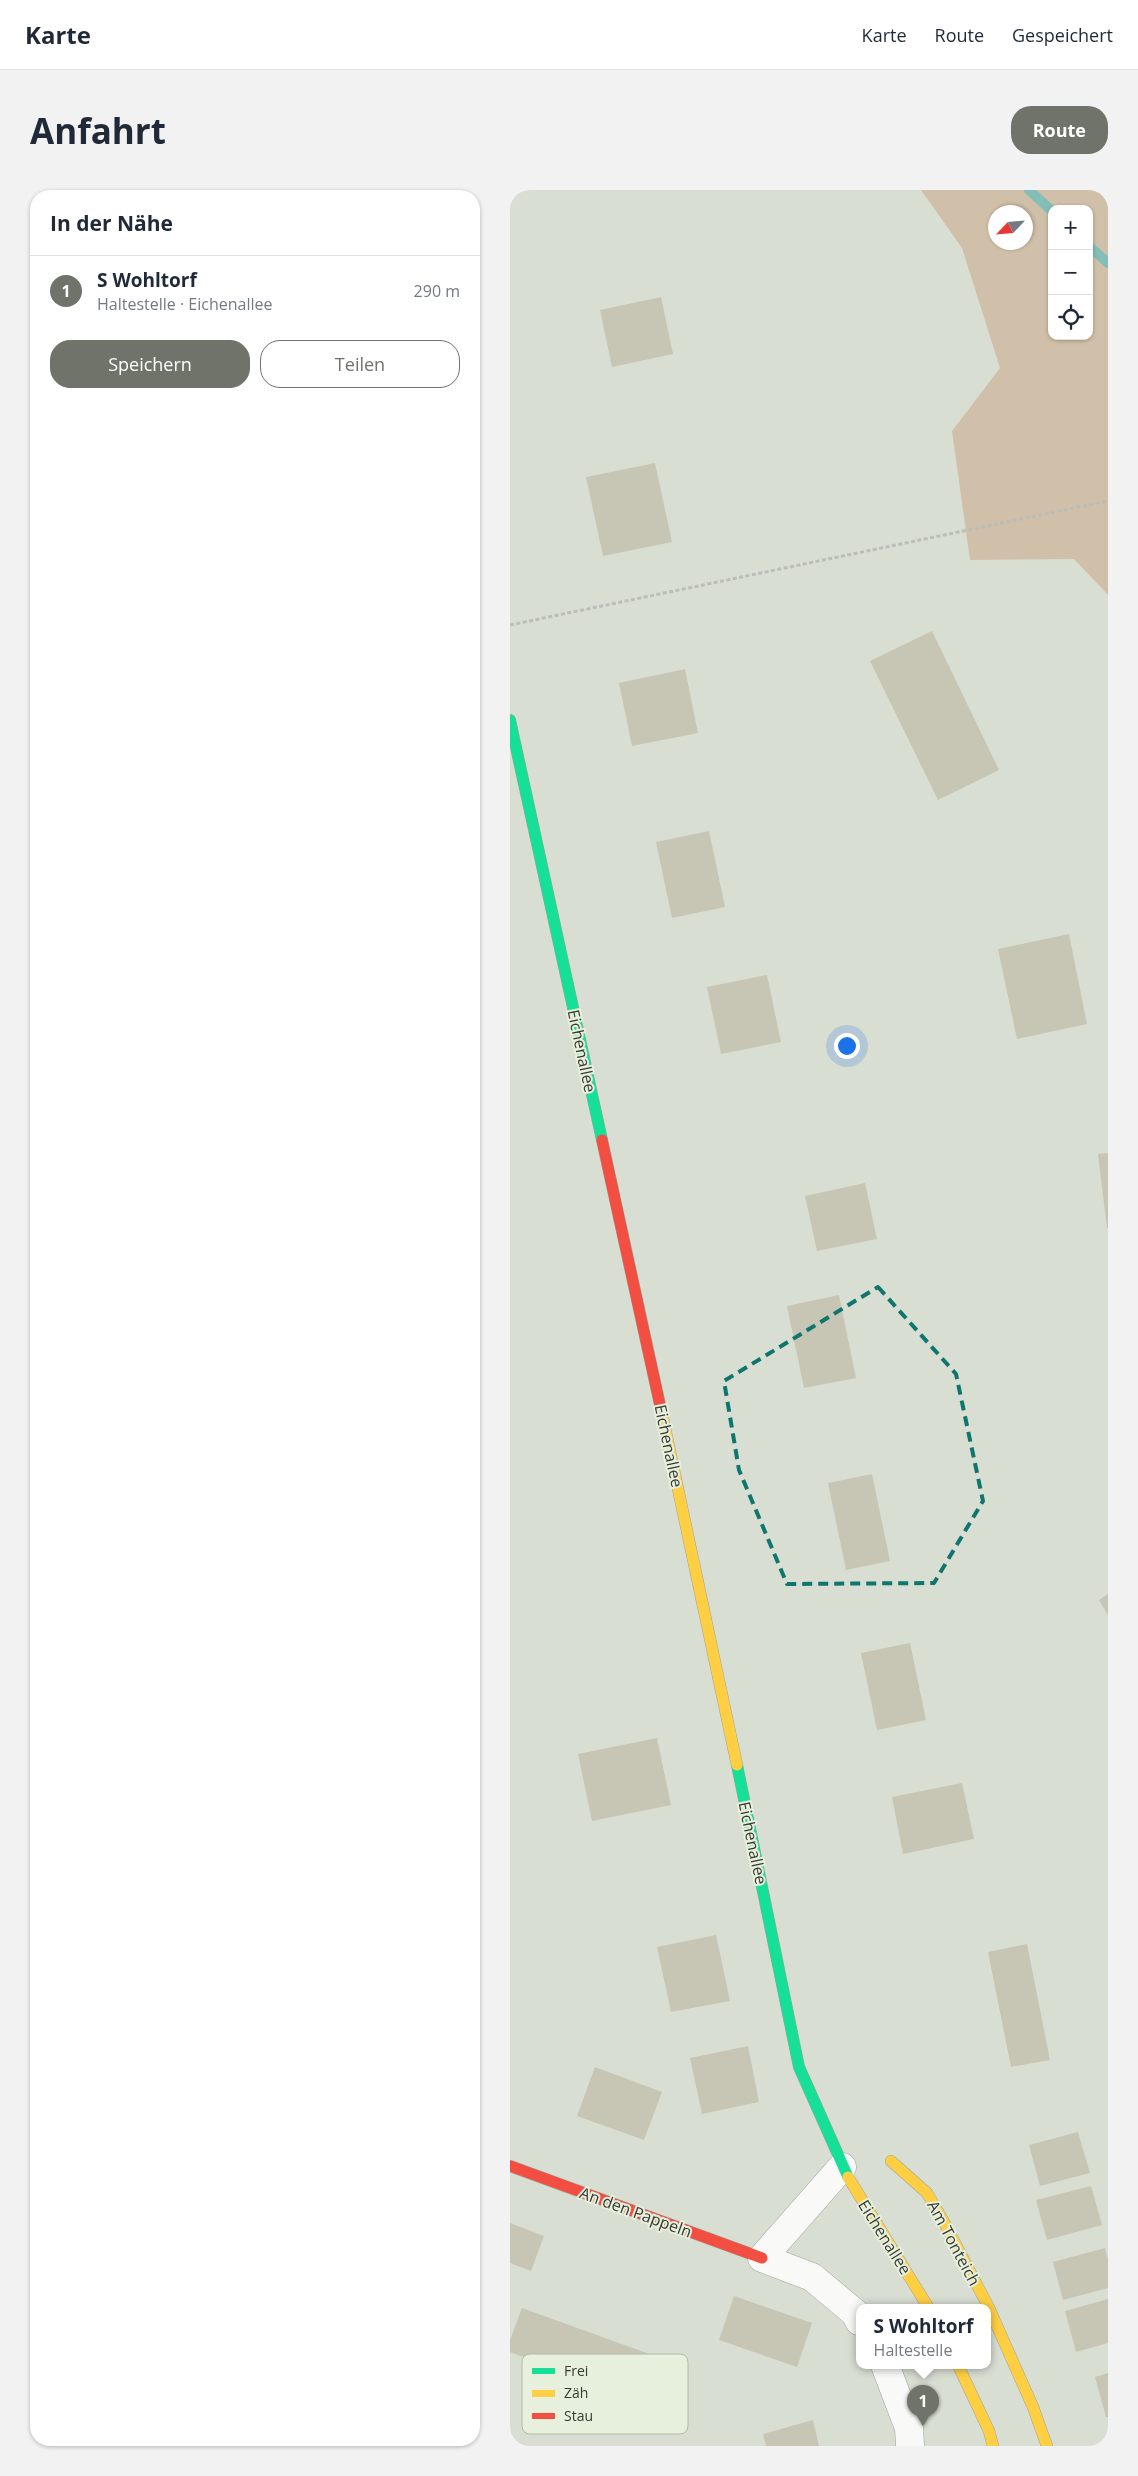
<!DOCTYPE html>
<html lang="de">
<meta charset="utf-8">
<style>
:root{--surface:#fff;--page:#f2f2f3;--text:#1f2937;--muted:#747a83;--line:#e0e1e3;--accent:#70736a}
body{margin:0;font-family:"Open Sans",sans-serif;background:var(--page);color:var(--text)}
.controls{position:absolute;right:15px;top:15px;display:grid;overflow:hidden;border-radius:10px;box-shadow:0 1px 4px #0004}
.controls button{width:45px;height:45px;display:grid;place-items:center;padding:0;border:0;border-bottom:1px solid var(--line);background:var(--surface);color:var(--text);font:25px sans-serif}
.compass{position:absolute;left:478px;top:15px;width:45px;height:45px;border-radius:50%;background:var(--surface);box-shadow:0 1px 4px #0004;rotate:244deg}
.you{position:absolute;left:336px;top:855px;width:18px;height:18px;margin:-12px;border:4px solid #fff;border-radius:50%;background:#1a73e8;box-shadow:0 0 0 8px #1a73e833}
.badge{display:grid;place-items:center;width:32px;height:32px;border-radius:50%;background:var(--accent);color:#fff;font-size:16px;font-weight:700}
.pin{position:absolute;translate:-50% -41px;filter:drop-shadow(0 1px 2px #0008)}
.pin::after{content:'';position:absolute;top:26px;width:18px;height:15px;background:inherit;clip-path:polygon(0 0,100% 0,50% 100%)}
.popup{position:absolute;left:346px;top:2114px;width:135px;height:65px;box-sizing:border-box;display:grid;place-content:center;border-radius:10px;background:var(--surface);filter:drop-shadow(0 1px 4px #0005);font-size:16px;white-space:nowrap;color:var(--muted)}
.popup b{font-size:19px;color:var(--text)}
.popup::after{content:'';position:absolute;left:50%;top:100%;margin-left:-10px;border:10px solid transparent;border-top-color:var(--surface)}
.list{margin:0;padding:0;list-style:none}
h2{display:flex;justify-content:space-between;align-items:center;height:65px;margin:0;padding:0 20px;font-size:21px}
h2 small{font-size:16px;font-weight:400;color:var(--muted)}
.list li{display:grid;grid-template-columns:32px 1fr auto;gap:15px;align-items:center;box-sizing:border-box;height:70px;padding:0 20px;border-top:1px solid var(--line)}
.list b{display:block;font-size:19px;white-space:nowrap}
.list p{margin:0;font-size:16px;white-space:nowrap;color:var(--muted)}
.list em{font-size:16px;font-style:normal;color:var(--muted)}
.actions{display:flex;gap:10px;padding:15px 20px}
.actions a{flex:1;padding:11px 0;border:1px solid var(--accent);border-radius:20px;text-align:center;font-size:18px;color:var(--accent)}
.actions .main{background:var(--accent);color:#fff}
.icon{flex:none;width:28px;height:28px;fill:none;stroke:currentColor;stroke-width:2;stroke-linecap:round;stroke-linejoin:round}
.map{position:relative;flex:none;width:598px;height:2256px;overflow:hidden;border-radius:20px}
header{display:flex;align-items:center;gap:30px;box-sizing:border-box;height:70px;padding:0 25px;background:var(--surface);border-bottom:1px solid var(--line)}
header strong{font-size:24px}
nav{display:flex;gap:28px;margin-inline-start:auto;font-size:18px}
.intro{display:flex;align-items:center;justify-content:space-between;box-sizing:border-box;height:120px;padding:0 30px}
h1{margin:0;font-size:35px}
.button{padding:12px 22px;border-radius:20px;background:var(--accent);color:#fff;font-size:18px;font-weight:700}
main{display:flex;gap:30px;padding:0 30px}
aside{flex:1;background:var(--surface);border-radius:20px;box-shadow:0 1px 4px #0004}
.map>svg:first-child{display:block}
.green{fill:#d1c0a9;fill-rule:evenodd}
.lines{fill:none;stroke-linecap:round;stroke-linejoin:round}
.stream{stroke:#84beb8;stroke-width:10}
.building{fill:#c7c6b5}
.street-casing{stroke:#9fa39b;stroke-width:29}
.fast-casing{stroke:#9fa39b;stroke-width:12}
.slow-casing{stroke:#9fa39b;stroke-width:12}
.jam-casing{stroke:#9fa39b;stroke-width:12}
.path{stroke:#bbbeb8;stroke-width:3;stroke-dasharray:4 2.5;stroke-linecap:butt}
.street{stroke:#f9faf8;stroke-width:28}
.fast{stroke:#16e098;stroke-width:11}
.slow{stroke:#ffcf43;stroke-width:11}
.jam{stroke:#f24e42;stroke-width:11}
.marked{fill:none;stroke:#0f766e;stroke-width:4;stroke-dasharray:10 6;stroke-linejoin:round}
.labels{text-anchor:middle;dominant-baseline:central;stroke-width:4;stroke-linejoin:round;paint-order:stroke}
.street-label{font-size:16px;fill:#373a32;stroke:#e7f0dc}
.key{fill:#e7f0dc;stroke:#b2b9a9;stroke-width:1}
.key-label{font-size:14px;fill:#373a32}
</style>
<header>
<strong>Karte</strong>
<nav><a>Karte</a><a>Route</a><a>Gespeichert</a></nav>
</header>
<div class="intro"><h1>Anfahrt</h1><a class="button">Route</a></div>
<main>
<aside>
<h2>In der Nähe<small></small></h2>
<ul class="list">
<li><span class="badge">1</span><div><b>S Wohltorf</b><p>Haltestelle · Eichenallee</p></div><em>290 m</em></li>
</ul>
<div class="actions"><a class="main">Speichern</a><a>Teilen</a></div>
</aside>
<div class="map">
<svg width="598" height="2256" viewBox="0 0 598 2256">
<rect width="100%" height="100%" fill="#d9ded3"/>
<path class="green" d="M411,0H598V405L564,369L460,370L442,241L490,178L452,58ZM542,19H579V146H542ZM486,22H516V52H486Z"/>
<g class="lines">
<g class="stream">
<polyline points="519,0 542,21"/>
<polyline points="579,56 598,73"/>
</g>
</g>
<g class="building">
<polygon points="151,107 163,164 102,177 90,120"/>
<polygon points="145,273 162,352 93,366 76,287"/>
<polygon points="422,441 489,580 428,610 360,471"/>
<polygon points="175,479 188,543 122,556 109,493"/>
<polygon points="199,641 215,717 162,728 146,652"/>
<polygon points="559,744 577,834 507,849 488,759"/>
<polygon points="257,785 271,852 211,864 197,797"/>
<polygon points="598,963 598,1038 597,1038 588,964"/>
<polygon points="355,993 367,1049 307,1061 295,1006"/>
<polygon points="329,1105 346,1188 294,1198 277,1116"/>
<polygon points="362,1284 380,1371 336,1380 318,1293"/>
<polygon points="598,1404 598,1425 589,1410"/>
<polygon points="400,1453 416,1530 367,1540 351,1463"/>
<polygon points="147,1548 161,1615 82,1631 68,1564"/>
<polygon points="452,1593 464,1649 393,1664 382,1607"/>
<polygon points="206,1745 220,1811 161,1822 147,1757"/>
<polygon points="517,1754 540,1870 501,1877 478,1762"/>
<polygon points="238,1856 249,1912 192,1924 180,1868"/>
<polygon points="85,1877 152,1902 134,1950 67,1926"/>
<polygon points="568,1942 580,1983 530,1996 519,1955"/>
<polygon points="581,1996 592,2035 537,2050 526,2010"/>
<polygon points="0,2033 34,2046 21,2081 0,2073"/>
<polygon points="595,2058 598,2069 598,2098 553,2110 543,2072"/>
<polygon points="224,2106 302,2133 287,2177 209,2150"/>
<polygon points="598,2109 598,2153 566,2162 555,2121"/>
<polygon points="12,2118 156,2170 141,2213 0,2162 0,2150"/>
<polygon points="598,2183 598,2227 596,2227 585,2187"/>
<polygon points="303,2230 309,2256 256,2256 253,2244"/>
</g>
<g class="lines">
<g class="street-casing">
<g id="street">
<polyline points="332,1977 252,2068 302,2087 345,2123 349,2131"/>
<polyline points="375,2175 399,2238 400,2256"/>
</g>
</g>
<g class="fast-casing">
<g id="fast">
<polyline points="0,530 92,950"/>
<polyline points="227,1575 289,1877 338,1987"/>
</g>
</g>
<g class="slow-casing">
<g id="slow">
<polyline points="152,1224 227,1575"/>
<polyline points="381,1971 417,2003 435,2034 479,2118 523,2217 537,2256"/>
<polyline points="338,1987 418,2117"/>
<polyline points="448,2175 479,2241 483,2256"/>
</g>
</g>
<g class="jam-casing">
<g id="jam">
<polyline points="92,950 152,1224"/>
<polyline points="0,1976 252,2068"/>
</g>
</g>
<polyline class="path" points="0,435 598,311"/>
<use href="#street" class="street"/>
<use href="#fast" class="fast"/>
<use href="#slow" class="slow"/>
<use href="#jam" class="jam"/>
</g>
<path class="marked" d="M368,1097L446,1184L473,1311L424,1393L277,1394L229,1280L214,1191Z"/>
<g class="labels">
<g class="street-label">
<text transform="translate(72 861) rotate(78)">Eichenallee</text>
<text transform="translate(159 1256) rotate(78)">Eichenallee</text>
<text transform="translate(243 1653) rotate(78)">Eichenallee</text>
<text transform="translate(126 2022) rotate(20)">An den Pappeln</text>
<text transform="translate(375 2047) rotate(58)">Eichenallee</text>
<text transform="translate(444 2053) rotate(62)">Am Tonteich</text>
</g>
</g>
<rect x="12" y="2164" width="166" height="80" rx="8" class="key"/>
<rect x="22" y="2178" width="23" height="6" fill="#16e098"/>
<rect x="22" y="2200" width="23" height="7" fill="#ffcf43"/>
<rect x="22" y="2223" width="23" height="6" fill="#f24e42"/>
<g class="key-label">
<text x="54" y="2186">Frei</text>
<text x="54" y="2208">Zäh</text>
<text x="54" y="2231">Stau</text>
</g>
</svg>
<div class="controls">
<button>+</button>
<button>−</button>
<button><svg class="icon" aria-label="locate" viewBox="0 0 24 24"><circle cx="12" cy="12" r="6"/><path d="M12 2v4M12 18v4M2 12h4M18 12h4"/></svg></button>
</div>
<svg class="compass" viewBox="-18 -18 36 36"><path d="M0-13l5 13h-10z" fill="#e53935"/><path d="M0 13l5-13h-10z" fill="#747a83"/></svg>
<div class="you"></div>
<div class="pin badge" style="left:413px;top:2236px">1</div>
<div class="popup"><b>S Wohltorf</b>Haltestelle</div>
</div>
</main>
